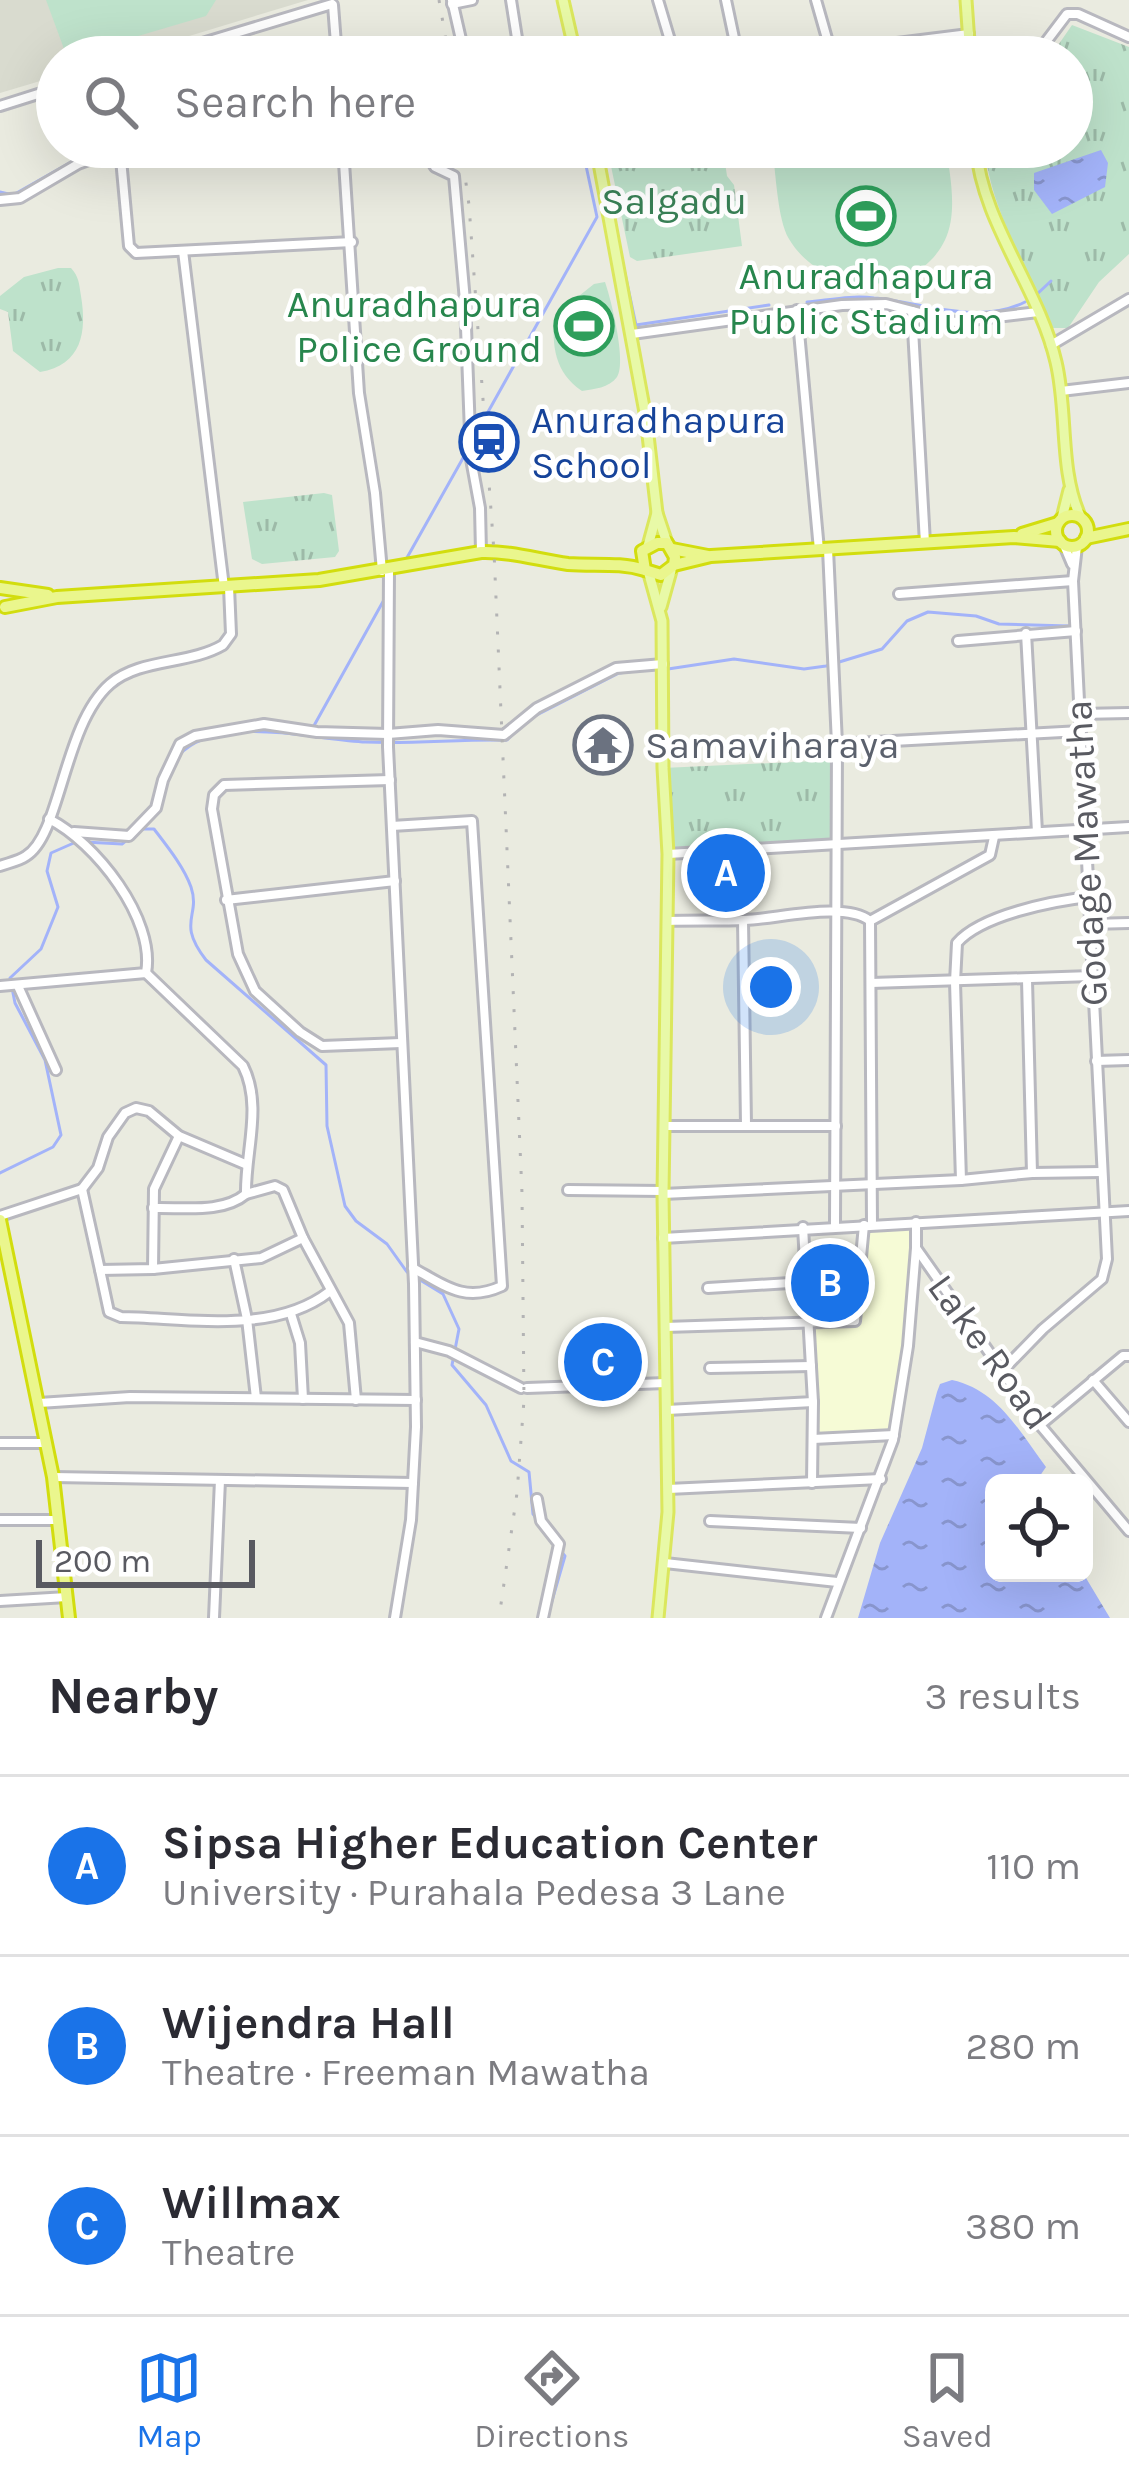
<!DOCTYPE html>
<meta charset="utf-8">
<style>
:root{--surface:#fff;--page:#f7f7f7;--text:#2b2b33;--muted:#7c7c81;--line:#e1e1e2;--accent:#1a73e8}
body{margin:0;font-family:Karla,sans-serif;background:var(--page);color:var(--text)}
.controls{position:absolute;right:36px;bottom:36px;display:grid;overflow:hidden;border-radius:18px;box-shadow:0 12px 48px #0002}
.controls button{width:108px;height:108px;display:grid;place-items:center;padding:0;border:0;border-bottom:3px solid var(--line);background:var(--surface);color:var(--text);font:60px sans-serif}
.scale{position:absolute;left:36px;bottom:30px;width:219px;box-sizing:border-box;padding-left:12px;border:6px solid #595a61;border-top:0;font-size:33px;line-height:42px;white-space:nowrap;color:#595a61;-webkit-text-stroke:9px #fff;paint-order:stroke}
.you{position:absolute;left:771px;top:987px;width:42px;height:42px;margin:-30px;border:9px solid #fff;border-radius:50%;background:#1a73e8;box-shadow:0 0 0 18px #1a73e833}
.badge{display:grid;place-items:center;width:78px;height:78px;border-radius:50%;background:var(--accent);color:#fff;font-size:39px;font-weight:700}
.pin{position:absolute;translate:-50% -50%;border:6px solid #fff;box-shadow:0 3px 12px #0006}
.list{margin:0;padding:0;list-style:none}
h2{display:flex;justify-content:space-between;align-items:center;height:156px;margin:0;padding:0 48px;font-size:51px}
h2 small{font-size:39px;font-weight:400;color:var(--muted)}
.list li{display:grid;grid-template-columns:78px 1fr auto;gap:36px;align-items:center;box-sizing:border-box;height:180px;padding:0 48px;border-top:3px solid var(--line)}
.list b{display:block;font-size:45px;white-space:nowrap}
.list p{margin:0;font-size:39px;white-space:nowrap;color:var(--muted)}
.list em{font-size:39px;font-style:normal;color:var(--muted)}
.icon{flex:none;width:66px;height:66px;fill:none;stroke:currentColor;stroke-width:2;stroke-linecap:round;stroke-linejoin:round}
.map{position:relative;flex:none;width:1129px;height:1618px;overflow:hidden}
.search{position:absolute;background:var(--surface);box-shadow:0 12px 48px #0002;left:36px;right:36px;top:36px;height:132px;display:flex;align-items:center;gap:30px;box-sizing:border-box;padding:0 42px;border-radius:66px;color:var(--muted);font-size:45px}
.sheet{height:696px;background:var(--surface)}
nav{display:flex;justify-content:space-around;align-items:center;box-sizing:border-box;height:168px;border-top:3px solid var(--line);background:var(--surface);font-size:33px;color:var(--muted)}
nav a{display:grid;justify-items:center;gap:6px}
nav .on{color:var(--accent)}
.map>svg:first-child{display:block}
.commercial{fill:#f6fbd6}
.education{fill:#d9dbcf}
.grass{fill:url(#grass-tufts)}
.pitch{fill:#bee2cb}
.water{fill:url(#water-ripples)}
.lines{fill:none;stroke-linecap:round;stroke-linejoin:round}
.stream{stroke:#a3b3f9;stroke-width:3}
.minor-casing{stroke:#b8b8bf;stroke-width:14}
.major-casing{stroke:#dbe75d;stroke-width:15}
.highway-casing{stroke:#d2dd0e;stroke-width:16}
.minor{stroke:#fff;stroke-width:8}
.major{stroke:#e8f9a7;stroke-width:9}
.highway{stroke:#eaf68d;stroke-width:10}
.rail{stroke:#b3b3b4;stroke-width:3;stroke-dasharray:3 15;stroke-linecap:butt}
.labels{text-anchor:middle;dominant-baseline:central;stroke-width:9;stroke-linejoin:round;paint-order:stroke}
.park-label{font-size:39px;fill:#398056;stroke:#fff}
.leisure-label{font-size:39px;fill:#27864d;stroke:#fff}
.transit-label{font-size:39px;fill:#164399;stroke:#fff;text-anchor:start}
.worship-label{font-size:39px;fill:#5b616d;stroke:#fff;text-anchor:start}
.street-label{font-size:39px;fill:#595a61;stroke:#fff}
</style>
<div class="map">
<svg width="1129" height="1618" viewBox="0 0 1129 1618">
<defs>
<pattern id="grass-tufts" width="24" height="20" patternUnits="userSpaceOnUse" patternTransform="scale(3)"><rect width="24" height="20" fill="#bee2cb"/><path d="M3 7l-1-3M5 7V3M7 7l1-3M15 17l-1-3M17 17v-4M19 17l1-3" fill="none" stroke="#9dbaa8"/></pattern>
<pattern id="water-ripples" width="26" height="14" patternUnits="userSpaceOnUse" patternTransform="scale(3)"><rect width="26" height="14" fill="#a3b3f9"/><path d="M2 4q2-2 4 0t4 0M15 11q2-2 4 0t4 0" fill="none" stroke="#8895cd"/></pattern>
</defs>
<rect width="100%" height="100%" fill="#eaebe0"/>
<polygon class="commercial" points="916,1222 894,1435 813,1439 808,1322 855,1321 864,1224"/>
<polygon class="education" points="0,0 308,0 120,57 57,57 57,76 0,93"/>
<g class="grass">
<path d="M1072,25L1129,47V254L1099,282L1068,328H1053C1030,276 988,204 985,147H1072V57H1050Z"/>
<polygon points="607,147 748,147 724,155 727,176 734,185 742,246 637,261 630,257"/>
<path d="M58,268H71C79,277 79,283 81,296C87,332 82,365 40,372L13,351L8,312L0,309V296L24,277Z"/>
<polygon points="324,493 332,495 339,551 335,557 262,564 252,559 243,502"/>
<polygon points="837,760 838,847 668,854 663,768"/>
</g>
<g class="pitch">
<polygon points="46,0 216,0 206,16 67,57"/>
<path d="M772,147H946C950,175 958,213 945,240C915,302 822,295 789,239C777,219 776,171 772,147Z"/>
<path d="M605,282C611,299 627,363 617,377C609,388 594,389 582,391C555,373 551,345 555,315L594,284Z"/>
</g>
<g class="water">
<polygon points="1101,150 1108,163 1105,187 1052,214 1034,190 1034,173"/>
<path d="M952,1380C998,1390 1019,1431 1046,1467L1035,1483H994V1573H1083L1110,1618H858L880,1543L922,1448L937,1392L940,1384Z"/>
</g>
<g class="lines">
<g class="stream">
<polyline points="431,147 445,163"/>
<polyline points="451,165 459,164"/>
<polyline points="0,192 13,195 89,152 108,147"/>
<polyline points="618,241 636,325 769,305"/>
<polyline points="1035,296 1051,281"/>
<path d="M807,302C829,300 852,295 874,298C922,302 978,326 1025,302"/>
<polyline points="474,437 597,217 582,147"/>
<polyline points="404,563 467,451"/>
<polyline points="668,669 734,659 804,669 826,666 882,649 907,621 928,612 976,616 999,624 1069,626"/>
<polyline points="311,731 385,598"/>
<path d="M178,756C217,712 313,740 366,742C413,744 460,739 507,740L525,721L619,673L653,669"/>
<path d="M143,829H154C167,846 184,867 191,887C201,917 176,921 206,960L326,1065L327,1126L345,1206L356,1221L387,1244L407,1272L443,1294L459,1329L452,1365L486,1405L511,1461L529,1472L533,1514L553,1542"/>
<polyline points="85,842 122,844 128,839"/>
<polyline points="0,1173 53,1147 61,1135 45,1060 15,1003 10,978 41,949 54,917 58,907 47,871 51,853 76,842"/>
<polyline points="547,1618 565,1556 559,1549"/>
</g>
<g class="minor-casing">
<g id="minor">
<polyline points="452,0 465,57"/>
<polyline points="511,0 520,57"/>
<polyline points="658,0 675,57"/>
<polyline points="726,0 738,57"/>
<polyline points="816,0 830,49"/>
<polyline points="452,4 472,0"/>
<polyline points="333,5 337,57"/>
<polyline points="969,41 1024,57 1036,55 1067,14 1078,14 1129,37"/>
<polyline points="156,57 332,4"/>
<polyline points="785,57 969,34"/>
<polyline points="0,106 57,88"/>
<polyline points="343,147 359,393 375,493 382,571"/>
<polyline points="423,147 435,167 454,176 465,301 471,459 480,508 481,552"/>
<polyline points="120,148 129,246 136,253 352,242"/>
<polyline points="0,200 20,198 78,164 124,147"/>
<polyline points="183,251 224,587"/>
<polyline points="797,310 819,550"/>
<polyline points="912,311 925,543"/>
<polyline points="632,334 842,305 886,304 955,322 1038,312"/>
<polyline points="1051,345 1129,299"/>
<polyline points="1061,391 1129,383"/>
<polyline points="1064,545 1072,564"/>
<polyline points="828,549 837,744 835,1225"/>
<polyline points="389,570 388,747 414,1284 416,1427 411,1520 395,1618"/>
<polyline points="899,594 1073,581"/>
<polyline points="1026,633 1037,832"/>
<polyline points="958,641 1076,631"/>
<polyline points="1080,714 1129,713"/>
<polyline points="837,744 1081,731"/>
<polyline points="390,780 224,785 214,795 212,809 238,954 255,991 300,1032 322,1046 401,1043"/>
<path d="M392,826L472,821L502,1286C465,1303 445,1286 413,1268"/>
<polyline points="74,832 129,836 156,808 163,780 180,744 195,736 264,724 317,732 388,734 438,730 504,735 537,708 616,668 663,664"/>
<polyline points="668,854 1129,827"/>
<path d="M0,866C8,863 19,861 26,856C61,835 63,725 110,684C140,658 189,665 223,645L231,634L229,587"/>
<polyline points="226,900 395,881"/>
<polyline points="743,920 746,1125"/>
<path d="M667,921C693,920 719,921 745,920C777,919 845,901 870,921L872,1224"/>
<polyline points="870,921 990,855 994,837"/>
<polyline points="1090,924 1129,923"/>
<path d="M146,973L243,1066C263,1106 245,1152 246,1194L275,1186L283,1190L303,1238L349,1323L356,1400"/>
<polyline points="1027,980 1032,1173"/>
<polyline points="871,983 1092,976"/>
<path d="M0,986L146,973C156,919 95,842 49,819"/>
<polyline points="18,986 56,1070"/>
<polyline points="1096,1061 1129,1060"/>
<polyline points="665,1126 836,1126"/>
<path d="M961,1180L955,982L957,943C981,915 1053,901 1089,897"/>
<polyline points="82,1189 100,1270 153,1269 261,1258 303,1238"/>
<polyline points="568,1190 663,1191"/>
<polyline points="663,1194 961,1180 1032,1173 1102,1172"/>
<path d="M153,1208C183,1207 222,1214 246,1194"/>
<polyline points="0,1216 82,1189 98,1168 108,1137 125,1113 136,1108 149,1111 179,1136 245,1164"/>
<polyline points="916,1222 916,1248 928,1265 1040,1425 1129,1531"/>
<polyline points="663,1238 1129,1211"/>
<polyline points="234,1259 247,1319 256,1398"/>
<polyline points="153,1269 154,1189 179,1136"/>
<path d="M100,1270L109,1312L121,1317C188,1318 273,1335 329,1292"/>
<polyline points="708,1288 806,1282"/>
<polyline points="291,1314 300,1343 303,1399"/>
<polyline points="665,1327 855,1321 864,1225"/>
<polyline points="415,1342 449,1351 521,1388"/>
<polyline points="710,1368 811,1366"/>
<polyline points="1002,1371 1043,1329 1102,1279 1107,1259 1073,581 1077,546"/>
<polyline points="1093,1380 1129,1422"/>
<polyline points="527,1388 666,1383"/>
<polyline points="39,1403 130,1397 416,1400"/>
<polyline points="667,1410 813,1402 803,1227"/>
<polyline points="1040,1425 1123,1356 1129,1356"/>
<polyline points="813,1439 894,1435"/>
<polyline points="0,1443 45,1443"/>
<polyline points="53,1477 413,1483"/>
<polyline points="812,1483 813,1402"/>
<polyline points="668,1489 881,1479"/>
<polyline points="537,1499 541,1521 559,1544 543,1618"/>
<polyline points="0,1520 58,1520"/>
<polyline points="710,1521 861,1528"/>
<polyline points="665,1563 837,1582"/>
<polyline points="0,1601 67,1597"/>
<polyline points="214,1618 220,1480"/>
<polyline points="826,1618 893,1440 908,1346 916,1248"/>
</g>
</g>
<g class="major-casing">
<g id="major">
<polyline points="563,0 576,57"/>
<polyline points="966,0 970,57"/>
<polyline points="596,147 646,418 657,513 667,543"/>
<path d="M976,147C982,223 1039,288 1056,362C1068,412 1059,469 1080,516"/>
<polyline points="1062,518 1069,490"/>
<polyline points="648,546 657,513"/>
<polyline points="649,574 662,621 663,768 668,854 663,1194 668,1512 658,1618"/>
<polyline points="661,607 671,571"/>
</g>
</g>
<g class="highway-casing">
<g id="highway">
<circle cx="1072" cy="531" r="16"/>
<polyline points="1022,534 1058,523"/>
<polyline points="1086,538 1129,529"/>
<polyline points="672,549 708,556"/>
<polyline points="674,565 675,557 667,543 657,543 642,551 645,570 661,575 674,565 711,556 1014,537 1060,541"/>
<polyline points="0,588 48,595"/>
<path d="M5,607L57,597L319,580L481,552C511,551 538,560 568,564C595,566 619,562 645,570"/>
<polyline points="0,1220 53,1477 69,1618"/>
</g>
</g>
<use href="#minor" class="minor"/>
<use href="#major" class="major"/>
<use href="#highway" class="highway"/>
<g class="rail">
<polyline points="439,0 449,57"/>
<polyline points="461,147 469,205 494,552 522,1193 524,1400 517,1493 499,1618"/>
</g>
</g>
<defs>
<g id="stadium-ring" transform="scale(3)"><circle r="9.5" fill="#fff" stroke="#2e9e5b" stroke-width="1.5"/><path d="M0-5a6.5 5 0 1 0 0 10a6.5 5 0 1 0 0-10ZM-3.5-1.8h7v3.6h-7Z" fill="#2e9e5b"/></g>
<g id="station-ring" transform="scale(3)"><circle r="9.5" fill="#fff" stroke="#1a4fb4" stroke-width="1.5"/><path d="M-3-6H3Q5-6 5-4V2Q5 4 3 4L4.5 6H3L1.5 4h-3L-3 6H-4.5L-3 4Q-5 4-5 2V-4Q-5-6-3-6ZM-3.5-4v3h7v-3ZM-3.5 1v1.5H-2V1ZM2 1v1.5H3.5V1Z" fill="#1a4fb4"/></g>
<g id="temple-ring" transform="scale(3)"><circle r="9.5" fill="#fff" stroke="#6b7280" stroke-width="1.5"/><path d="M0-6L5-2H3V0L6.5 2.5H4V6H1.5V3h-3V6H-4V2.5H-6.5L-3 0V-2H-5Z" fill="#6b7280"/></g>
</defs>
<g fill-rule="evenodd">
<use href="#stadium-ring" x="866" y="216"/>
<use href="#stadium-ring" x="584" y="326"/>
<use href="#station-ring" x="489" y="442"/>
<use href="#temple-ring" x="603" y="745"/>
</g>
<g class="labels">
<g class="park-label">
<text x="674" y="201">Salgadu</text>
</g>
<g class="leisure-label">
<text x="866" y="276">Anuradhapura<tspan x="866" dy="45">Public Stadium</tspan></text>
<text x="542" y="304" text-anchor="end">Anuradhapura<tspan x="542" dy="45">Police Ground</tspan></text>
</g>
<g class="transit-label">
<text x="531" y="420">Anuradhapura<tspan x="531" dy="45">School</tspan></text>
</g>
<g class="worship-label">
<text x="645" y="745">Samaviharaya</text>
</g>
<g class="street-label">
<text transform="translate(1086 853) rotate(-93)">Godage Mawatha</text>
<text transform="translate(990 1352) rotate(54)">Lake Road</text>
</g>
</g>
</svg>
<div class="controls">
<button><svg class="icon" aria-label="locate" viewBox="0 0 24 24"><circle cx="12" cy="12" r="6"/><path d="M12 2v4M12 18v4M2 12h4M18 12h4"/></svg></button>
</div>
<div class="scale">200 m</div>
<div class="you"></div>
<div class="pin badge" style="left:726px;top:873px">A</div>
<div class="pin badge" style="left:830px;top:1283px">B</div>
<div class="pin badge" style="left:603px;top:1362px">C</div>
<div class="search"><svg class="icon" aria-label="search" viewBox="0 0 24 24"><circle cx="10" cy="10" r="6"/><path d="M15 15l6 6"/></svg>Search here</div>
</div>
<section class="sheet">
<h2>Nearby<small>3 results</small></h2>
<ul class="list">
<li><span class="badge">A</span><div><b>Sipsa Higher Education Center</b><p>University · Purahala Pedesa 3 Lane</p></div><em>110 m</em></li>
<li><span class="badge">B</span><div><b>Wijendra Hall</b><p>Theatre · Freeman Mawatha</p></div><em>280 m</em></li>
<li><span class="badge">C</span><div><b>Willmax</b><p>Theatre</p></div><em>380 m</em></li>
</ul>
</section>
<nav>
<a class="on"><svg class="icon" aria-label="map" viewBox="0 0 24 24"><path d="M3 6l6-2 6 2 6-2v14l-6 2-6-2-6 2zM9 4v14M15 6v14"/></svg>Map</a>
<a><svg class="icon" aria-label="directions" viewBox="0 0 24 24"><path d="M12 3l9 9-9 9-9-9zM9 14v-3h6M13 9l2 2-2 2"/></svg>Directions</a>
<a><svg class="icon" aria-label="saved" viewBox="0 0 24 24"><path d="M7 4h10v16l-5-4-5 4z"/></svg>Saved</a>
</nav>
